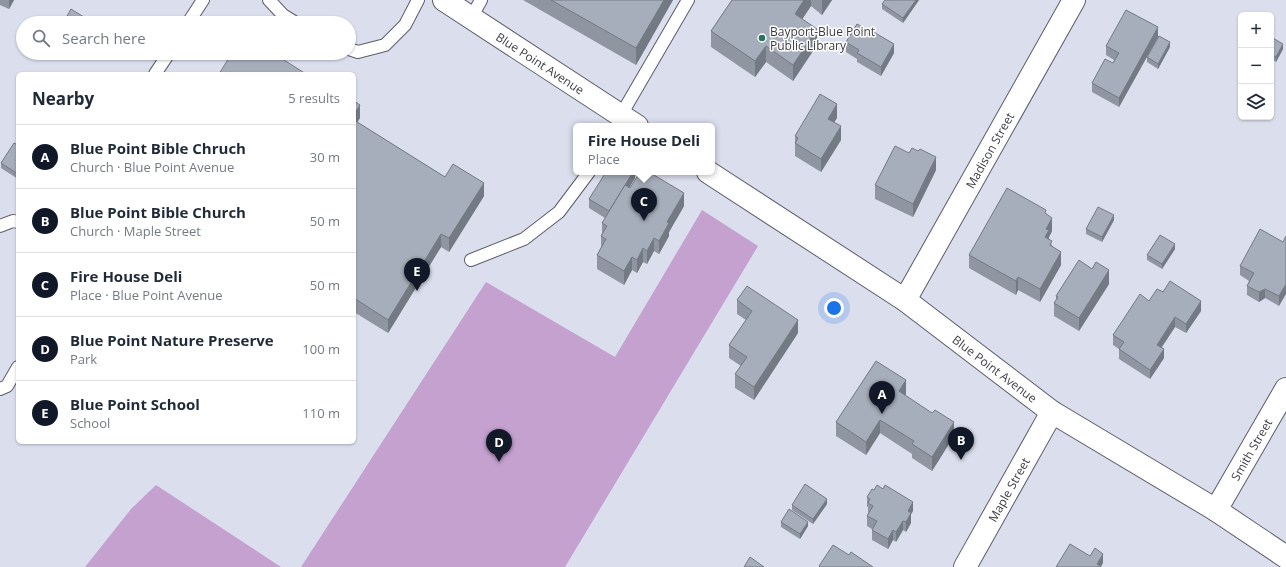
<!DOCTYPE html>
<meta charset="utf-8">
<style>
:root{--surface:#fff;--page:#f2f2f3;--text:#1f2937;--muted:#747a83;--line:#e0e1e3;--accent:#111827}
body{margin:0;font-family:"Open Sans",sans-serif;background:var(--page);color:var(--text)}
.controls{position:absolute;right:12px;top:12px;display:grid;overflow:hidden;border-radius:6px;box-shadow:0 1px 3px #0004}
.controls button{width:36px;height:36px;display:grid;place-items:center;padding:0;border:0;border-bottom:1px solid var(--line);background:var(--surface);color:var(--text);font:20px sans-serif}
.you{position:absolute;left:834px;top:308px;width:14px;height:14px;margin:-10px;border:3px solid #fff;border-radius:50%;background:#1a73e8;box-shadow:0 0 0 6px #1a73e833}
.badge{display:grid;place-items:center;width:26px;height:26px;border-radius:50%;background:var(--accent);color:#fff;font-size:13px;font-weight:700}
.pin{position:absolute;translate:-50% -33px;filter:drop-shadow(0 1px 2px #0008)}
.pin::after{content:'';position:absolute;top:21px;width:14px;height:12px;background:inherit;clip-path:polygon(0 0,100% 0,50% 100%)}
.popup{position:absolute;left:573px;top:123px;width:142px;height:52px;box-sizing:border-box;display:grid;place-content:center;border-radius:6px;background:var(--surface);filter:drop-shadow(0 1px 3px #0005);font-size:13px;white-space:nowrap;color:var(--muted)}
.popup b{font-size:15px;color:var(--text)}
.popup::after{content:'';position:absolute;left:50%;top:100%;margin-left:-8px;border:8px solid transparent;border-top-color:var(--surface)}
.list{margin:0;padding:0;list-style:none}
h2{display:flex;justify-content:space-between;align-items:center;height:52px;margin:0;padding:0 16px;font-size:17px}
h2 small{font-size:13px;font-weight:400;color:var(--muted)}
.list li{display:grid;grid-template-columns:26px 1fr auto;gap:12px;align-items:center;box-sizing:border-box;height:64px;padding:0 16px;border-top:1px solid var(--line)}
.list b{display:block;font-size:15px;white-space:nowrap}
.list p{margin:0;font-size:13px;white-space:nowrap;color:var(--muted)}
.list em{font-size:13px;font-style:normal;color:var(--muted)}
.icon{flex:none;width:22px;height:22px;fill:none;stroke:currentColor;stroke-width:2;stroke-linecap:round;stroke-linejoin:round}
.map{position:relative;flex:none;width:1286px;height:567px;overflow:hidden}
.search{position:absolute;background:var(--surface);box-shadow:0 1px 3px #0004;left:16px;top:16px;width:340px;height:44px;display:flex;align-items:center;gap:10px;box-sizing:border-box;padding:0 14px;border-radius:22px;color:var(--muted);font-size:15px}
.panel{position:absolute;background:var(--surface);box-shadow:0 1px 3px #0004;left:16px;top:72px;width:340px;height:372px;border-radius:6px}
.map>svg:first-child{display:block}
.green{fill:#c5a1d0}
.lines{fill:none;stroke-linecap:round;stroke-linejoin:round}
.service-casing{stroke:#5b5d6a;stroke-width:14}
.minor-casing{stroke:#5b5d6a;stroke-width:24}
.tertiary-casing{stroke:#5b5d6a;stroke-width:24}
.service{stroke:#fff;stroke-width:12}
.minor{stroke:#fff;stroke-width:22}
.tertiary{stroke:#fff;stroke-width:22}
.wall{fill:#8f96a1}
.shaded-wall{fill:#747a83}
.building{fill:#a6aebb;stroke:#747a83}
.poi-dot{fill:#2a7065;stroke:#fff;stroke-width:1.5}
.labels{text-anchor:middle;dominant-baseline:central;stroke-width:3;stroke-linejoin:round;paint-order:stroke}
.poi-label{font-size:12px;fill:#3b3c42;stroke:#fff;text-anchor:start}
.street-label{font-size:12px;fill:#3b3c42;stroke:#fff}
</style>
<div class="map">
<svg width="1286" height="567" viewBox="0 0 1286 567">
<rect width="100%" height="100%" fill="#dbdeed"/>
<g class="green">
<polygon points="702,210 758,246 565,567 301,567 486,282 615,357"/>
<polygon points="156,485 281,567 85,567 131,509"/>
</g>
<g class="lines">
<g class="service-casing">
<g id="service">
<polyline points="269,0 283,15 296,23"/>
<polyline points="471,18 481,0"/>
<polyline points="188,23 203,0"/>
<polyline points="349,49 358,52 385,45 405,25 418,0"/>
<polyline points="155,74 169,53"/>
<polyline points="621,115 688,0"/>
<polyline points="0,226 13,221 18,222"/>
<polyline points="471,260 524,239 559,212 589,172"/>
<polyline points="0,389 7,386 18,367"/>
</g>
</g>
<g class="minor-casing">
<g id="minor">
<path id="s1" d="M905,300L1074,0"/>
<path id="s2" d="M1216,510L1286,389"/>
<path id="s3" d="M965,567L1052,412"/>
</g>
</g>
<g class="tertiary-casing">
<g id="tertiary">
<path id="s4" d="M444,0L637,126"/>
<path id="s5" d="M708,172L905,300L1052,412L1216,510L1286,557"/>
</g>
</g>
<use href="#service" class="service"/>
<use href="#minor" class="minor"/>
<use href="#tertiary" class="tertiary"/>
</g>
<g class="wall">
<polygon points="0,0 14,0 9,9 0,5"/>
<polygon points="523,0 673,0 636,65"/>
<polygon points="732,0 832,0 822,15 811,6 802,19 817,45 793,81 766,62 755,77 711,47 711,31"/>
<polygon points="919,0 903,23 882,9 882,4"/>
<polygon points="1158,37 1119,107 1092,92 1092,83 1113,63 1114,60 1106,55 1106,46"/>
<polygon points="1271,37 1283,49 1276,62 1271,59"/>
<polygon points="846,42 894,53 881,76 857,62 857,59 846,52"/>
<polygon points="1170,47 1158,69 1147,62 1147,57"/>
<polygon points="354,101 360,118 357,122 445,177 484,196 449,252 441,247 388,333 354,312"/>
<polygon points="837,118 834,122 841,140 821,172 795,156 795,136"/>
<polygon points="18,145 18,179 1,168 1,163"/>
<polygon points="936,170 913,217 875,199 875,185"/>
<polygon points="635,172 635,178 629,188 684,206 669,232 669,236 659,254 654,251 647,264 643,262 637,273 632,270 624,285 597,269 597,255 601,249 601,236 602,233 602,223 605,218 589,208 589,199"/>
<polygon points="1046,214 1052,231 1049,237 1049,239 1061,265 1040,302 1018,290 1016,295 969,268 969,255"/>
<polygon points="1114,220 1102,242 1086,234 1086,229"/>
<polygon points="1283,242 1279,306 1265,298 1259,302 1247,295 1247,286 1249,281 1240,275 1240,266"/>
<polygon points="1175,249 1162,269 1147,260 1147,255"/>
<polygon points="1109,284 1079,331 1054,316 1054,303 1056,300 1056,296"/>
<polygon points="1163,292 1201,311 1186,333 1175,327 1162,347 1164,358 1150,379 1119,359 1119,349 1113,345 1113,335"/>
<polygon points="737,300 798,333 754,400 735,388 735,374 741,366 729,358 729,345 746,320 737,314"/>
<polygon points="906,394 905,395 954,436 932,471 912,458 912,454 880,433 866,455 836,436 836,422"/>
<polygon points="867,497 913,511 911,514 911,523 906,532 903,530 896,542 893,540 888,549 872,540 872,529 867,526 867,516 868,513 868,507 867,507"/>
<polygon points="827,504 813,524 792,510 792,505"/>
<polygon points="781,522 808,526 800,539 781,527"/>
</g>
<g class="shaded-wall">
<polygon points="9,0 14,0 9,9"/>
<polygon points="664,0 673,0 636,65 636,48"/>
<polygon points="804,0 811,0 811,6 795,30 795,14"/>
<polygon points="822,0 832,0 822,15"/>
<polygon points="916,0 919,0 903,23 903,18"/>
<polygon points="1158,27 1158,37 1119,107 1119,98"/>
<polygon points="817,29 817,45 793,81 793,65"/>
<polygon points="1170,42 1170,47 1158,69 1158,64"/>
<polygon points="894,44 894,53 881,76 881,67"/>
<polygon points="1283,44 1283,49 1276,62 1276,57"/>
<polygon points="766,46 766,62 755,77 755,61"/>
<polygon points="837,104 837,118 828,132 828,119"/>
<polygon points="360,105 360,118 354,128 354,114"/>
<polygon points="841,126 841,140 821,172 821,159"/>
<polygon points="936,157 936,170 913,217 913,204"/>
<polygon points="633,172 635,172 635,178 609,221 609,211"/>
<polygon points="484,183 484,196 449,252 449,238"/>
<polygon points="684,193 684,206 669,232 669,236 659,254 659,241 667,222"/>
<polygon points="1114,215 1114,220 1102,242 1102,237"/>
<polygon points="1052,218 1052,231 1049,237 1049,243 1045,237 1046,229"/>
<polygon points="441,234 441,247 388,333 388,320"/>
<polygon points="654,238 654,251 647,264 647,251"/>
<polygon points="1175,244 1175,249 1162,269 1162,264"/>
<polygon points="643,248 643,262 637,273 637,260"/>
<polygon points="1061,252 1061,265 1040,302 1040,289"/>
<polygon points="632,257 632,270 624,285 624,271"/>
<polygon points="1109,270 1109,284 1079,331 1079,318"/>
<polygon points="1018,277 1018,290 1016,295 1016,281"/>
<polygon points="1286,284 1286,294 1279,306 1279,296"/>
<polygon points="1265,289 1265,298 1259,302 1259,292"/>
<polygon points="1201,301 1201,311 1186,333 1186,324"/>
<polygon points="1175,317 1175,327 1157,354 1157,345"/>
<polygon points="798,320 798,333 754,400 754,387"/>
<polygon points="1164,349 1164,358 1150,379 1150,370"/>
<polygon points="906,380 906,394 899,404 899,391"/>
<polygon points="880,420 880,433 866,455 866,442"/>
<polygon points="954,422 954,436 932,471 932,457"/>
<polygon points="827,499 827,504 813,524 813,519"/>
<polygon points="913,502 913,511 911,514 911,523 906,532 906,522 908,511"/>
<polygon points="903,521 903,530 896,542 896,532"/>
<polygon points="808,522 808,526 800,539 800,534"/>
<polygon points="893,530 893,540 888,549 888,539"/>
<polygon points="1103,554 1103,563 1101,567 1097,564"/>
</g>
<g class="building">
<polygon points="551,0 664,0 636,48"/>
<polygon points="732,0 804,0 795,14 817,29 793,65 766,46 755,61 711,31"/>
<polygon points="885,0 916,0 903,18 882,4"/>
<polygon points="71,9 87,19 84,23 63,23"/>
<polygon points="1126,10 1158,27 1119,98 1092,83 1105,59 1113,63 1119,53 1106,46"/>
<polygon points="857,24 871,32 872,31 894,44 881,67 857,53 859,50 846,42"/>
<polygon points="1159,36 1170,42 1158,64 1147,57"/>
<polygon points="1271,37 1283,44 1276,57 1271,54"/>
<polygon points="232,53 273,53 306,74 219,74"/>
<polygon points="820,94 837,104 828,119 841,126 821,159 795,143 798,138 795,136"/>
<polygon points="354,101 360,105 354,114"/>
<polygon points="354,120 445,177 453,164 484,183 449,238 441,234 388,320 354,298"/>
<polygon points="14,143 18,145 18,174 1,163"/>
<polygon points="895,146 909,153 912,148 918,151 920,149 936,157 913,204 875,185"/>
<polygon points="606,172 633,172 609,211 589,199"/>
<polygon points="640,172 649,172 684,193 667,222 669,223 659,241 654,238 647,251 643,248 637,260 632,257 624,271 597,255 606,239 601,236 607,226 602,223 625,185 630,188"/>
<polygon points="1007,188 1046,210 1045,213 1052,218 1046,229 1049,230 1045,237 1052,241 1050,245 1061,252 1040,289 1018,277 1016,281 969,255"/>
<polygon points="1098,207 1114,215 1102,237 1086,229"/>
<polygon points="1260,229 1283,242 1286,236 1286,284 1279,296 1265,289 1259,292 1247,286 1254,273 1240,266"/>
<polygon points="1160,235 1175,244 1162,264 1147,255"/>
<polygon points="1079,260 1092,269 1096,262 1109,270 1079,318 1054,303 1058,297 1056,296"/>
<polygon points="1170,281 1201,301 1186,324 1175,317 1157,345 1164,349 1150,370 1119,349 1124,342 1113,335 1140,294 1149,301 1157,289 1163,292"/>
<polygon points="747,286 798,320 754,387 735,374 747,357 729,345 752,311 737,300"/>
<polygon points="876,361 906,380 899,391 932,413 935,410 954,422 932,457 912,444 914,441 880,420 866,442 836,422"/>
<polygon points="805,484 827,499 813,519 792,505"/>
<polygon points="877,485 883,489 885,485 913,502 908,511 911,513 906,522 903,521 896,532 893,530 888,539 872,530 877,521 867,516 873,506 868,503 870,499 867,497 872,489 874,490"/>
<polygon points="789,509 808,522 800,534 781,522"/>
<polygon points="1070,544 1090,556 1095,548 1103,554 1097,564 1101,567 1056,567"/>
<polygon points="833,545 849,555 851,552 873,567 820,567 819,566"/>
<polygon points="750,557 764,567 744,567"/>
</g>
<circle class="poi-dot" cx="762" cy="38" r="4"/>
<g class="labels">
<g class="poi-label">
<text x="770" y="31">Bayport-Blue Point<tspan x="770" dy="14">Public Library</tspan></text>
</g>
<g class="street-label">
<text stroke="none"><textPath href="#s4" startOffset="115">Blue Point Avenue</textPath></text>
<text stroke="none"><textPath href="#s1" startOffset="172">Madison Street</textPath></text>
<text stroke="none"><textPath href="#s5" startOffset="348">Blue Point Avenue</textPath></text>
<text stroke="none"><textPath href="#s2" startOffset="70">Smith Street</textPath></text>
<text stroke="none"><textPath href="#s3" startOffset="89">Maple Street</textPath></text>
</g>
</g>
</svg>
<div class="controls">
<button>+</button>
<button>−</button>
<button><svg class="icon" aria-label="layers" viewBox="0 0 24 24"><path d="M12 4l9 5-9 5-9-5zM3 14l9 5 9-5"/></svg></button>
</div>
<div class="you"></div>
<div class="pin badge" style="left:882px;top:414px">A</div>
<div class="pin badge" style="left:961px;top:460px">B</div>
<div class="pin badge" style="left:644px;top:221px">C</div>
<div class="popup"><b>Fire House Deli</b>Place</div>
<div class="pin badge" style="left:499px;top:462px">D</div>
<div class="pin badge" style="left:417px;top:291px">E</div>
<div class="search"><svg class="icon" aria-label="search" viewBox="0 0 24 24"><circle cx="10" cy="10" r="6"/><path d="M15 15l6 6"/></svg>Search here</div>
<section class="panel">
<h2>Nearby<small>5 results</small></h2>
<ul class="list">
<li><span class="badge">A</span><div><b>Blue Point Bible Chruch</b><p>Church · Blue Point Avenue</p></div><em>30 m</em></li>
<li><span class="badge">B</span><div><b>Blue Point Bible Church</b><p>Church · Maple Street</p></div><em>50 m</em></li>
<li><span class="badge">C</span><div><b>Fire House Deli</b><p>Place · Blue Point Avenue</p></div><em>50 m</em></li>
<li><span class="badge">D</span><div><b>Blue Point Nature Preserve</b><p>Park</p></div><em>100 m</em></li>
<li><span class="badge">E</span><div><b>Blue Point School</b><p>School</p></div><em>110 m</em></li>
</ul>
</section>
</div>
